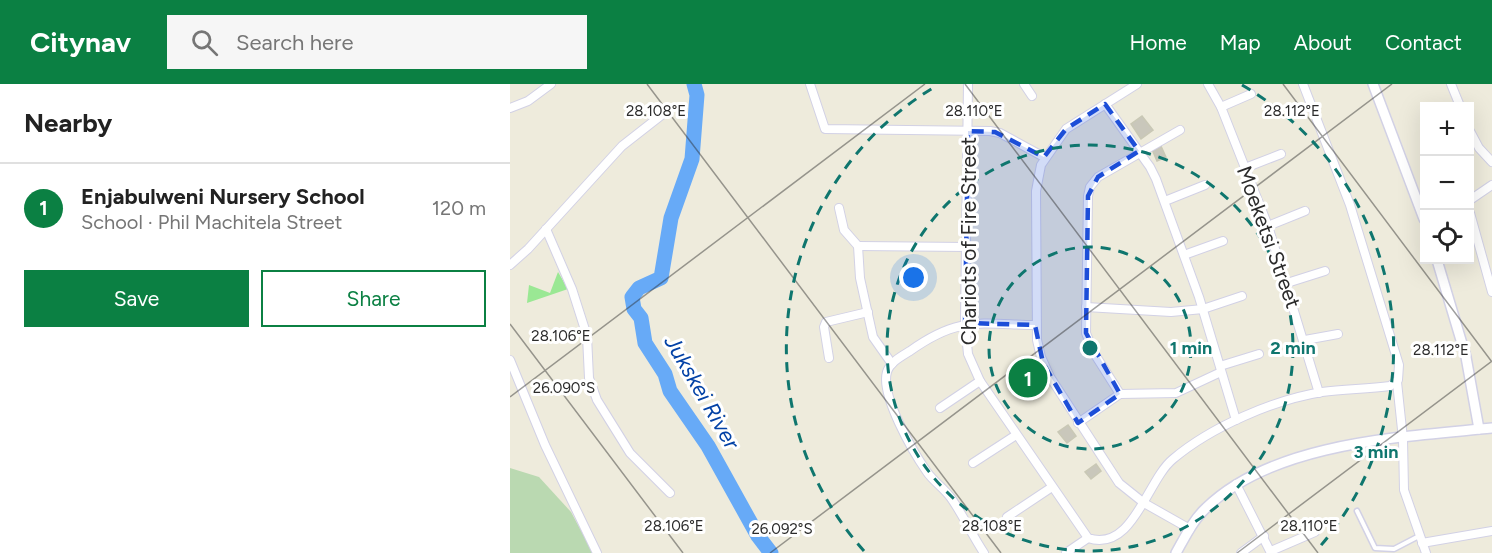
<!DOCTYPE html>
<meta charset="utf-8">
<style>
:root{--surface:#fff;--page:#f6f6f6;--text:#222;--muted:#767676;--line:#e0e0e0;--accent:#0b8043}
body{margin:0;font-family:Figtree,sans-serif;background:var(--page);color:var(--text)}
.controls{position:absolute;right:18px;top:18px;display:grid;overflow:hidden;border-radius:0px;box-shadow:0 6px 24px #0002}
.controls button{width:54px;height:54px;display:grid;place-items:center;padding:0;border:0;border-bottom:2px solid var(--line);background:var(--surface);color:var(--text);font:30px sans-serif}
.you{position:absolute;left:404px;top:194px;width:21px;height:21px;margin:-15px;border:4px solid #fff;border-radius:50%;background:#1a73e8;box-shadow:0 0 0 9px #1a73e833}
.badge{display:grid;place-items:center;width:39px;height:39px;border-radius:50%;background:var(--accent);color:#fff;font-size:20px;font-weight:700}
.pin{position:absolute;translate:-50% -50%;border:3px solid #fff;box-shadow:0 2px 6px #0006}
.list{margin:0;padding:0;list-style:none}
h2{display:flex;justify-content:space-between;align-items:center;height:78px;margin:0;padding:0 24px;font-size:26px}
h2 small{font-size:20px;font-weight:400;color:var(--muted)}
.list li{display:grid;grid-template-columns:39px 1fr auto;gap:18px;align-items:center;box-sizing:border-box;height:90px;padding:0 24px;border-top:2px solid var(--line)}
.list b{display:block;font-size:22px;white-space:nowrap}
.list p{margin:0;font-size:20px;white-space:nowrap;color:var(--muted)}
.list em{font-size:20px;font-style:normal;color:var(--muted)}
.actions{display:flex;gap:12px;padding:18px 24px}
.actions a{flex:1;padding:14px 0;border:2px solid var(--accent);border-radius:0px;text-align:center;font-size:21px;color:var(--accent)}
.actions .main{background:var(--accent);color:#fff}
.icon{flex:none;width:33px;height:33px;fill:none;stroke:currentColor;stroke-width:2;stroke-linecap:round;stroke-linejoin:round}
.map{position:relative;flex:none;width:982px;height:469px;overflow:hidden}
header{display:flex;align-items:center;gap:36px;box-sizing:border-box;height:84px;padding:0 30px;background:var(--accent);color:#fff}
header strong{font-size:28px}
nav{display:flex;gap:33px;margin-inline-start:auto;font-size:21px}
.search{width:420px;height:54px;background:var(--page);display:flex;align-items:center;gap:15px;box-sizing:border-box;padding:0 21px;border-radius:0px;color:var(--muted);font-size:22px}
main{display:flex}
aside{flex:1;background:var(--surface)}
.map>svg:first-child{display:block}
.green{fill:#9ae894}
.cemetery{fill:#bad9b1}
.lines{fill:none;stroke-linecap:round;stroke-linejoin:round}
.river{stroke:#67aaf7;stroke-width:15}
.building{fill:#c9c7bb;stroke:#c9c8b5;stroke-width:1.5}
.service-casing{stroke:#d2d1e5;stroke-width:7}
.minor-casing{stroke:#d2d1e5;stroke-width:10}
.tertiary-casing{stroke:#d2d1e5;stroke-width:12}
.service{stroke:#fff;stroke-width:4}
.minor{stroke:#fff;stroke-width:8}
.tertiary{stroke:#fff;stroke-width:9}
.marked{fill:#1d4ed8;fill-opacity:0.2;stroke:#1d4ed8;stroke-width:4.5;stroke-dasharray:12 8;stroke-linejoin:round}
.ticks{fill:none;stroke:#2b2b2b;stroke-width:1.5;stroke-opacity:0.45}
.ring{fill:none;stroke:#0f766e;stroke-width:3;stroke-dasharray:10 8}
.labels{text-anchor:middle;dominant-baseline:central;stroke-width:6;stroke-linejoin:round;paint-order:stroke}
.street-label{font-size:21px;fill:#2b2b2b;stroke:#fff}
.water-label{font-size:22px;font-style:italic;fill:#0342a6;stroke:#fff}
.ticks-label{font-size:15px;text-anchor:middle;fill:#2b2b2b;stroke:#fff;stroke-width:6;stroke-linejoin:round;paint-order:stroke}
.centre{fill:#0f766e;stroke:#fff;stroke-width:3}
.ring-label{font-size:18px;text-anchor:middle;font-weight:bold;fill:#0f766e;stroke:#fff;stroke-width:6;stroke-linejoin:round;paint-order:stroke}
</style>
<header>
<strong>Citynav</strong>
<div class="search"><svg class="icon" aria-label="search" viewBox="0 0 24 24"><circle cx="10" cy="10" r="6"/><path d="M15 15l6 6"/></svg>Search here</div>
<nav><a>Home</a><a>Map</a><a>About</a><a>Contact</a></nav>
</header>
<main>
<aside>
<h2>Nearby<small></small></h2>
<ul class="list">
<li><span class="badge">1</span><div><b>Enjabulweni Nursery School</b><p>School · Phil Machitela Street</p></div><em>120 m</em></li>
</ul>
<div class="actions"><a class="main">Save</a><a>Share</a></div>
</aside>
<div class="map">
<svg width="982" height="469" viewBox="0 0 982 469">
<rect width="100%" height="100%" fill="#eeebdc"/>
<polygon class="green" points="48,188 58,205 17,219 19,201 40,209"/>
<polygon class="cemetery" points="0,384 29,393 61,428 83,469 0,469"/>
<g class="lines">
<polyline class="river" points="184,0 187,11 182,75 161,134 151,194 129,204 122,213 124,225 131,234 135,259 155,290 160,307 198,362 248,452 261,469"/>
</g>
<g class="building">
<polygon points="632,32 643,46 631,55 621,40"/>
<polygon points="650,60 656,73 647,77 641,63"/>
<polygon points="518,284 527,297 517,304 508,291"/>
<polygon points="558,341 566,352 557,359 548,348"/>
<polygon points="586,380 591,387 581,395 575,388"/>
</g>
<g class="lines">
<g class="service-casing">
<g id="service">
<polyline points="528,300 540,293"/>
<polyline points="847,427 865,464 884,465 909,452"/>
</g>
</g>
<g class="minor-casing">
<g id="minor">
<polyline points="300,0 315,45 480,47 490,49 534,73"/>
<path d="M458,0L455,239L458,270L470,297L578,454C623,469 637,396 663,375C701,343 763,316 812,308C835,305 857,305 880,302L888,296L889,281L840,121L793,0"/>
<polyline points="514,0 522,12"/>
<polyline points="627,0 556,45 531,81 526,107 527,256 531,273 540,293 609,399 634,419 680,445"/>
<polyline points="698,0 711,23 758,142 809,309"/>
<polyline points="941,0 950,22"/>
<polyline points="595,20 640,83 646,95 689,213 726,336"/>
<polyline points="711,23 741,10"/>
<polyline points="0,24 18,17 41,0"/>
<polyline points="960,47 969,64 982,78"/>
<polyline points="735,84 771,70"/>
<polyline points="960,116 982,101"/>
<polyline points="655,117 695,101"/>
<polyline points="329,124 334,146 348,162 350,194 363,253 382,280"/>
<polyline points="960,129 982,208"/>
<polyline points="758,142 795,127"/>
<polyline points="36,145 62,205 77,252 79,294 87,316 120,369 160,409"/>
<polyline points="348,162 457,163"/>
<polyline points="674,171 713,157"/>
<polyline points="0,181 18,165 112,62 158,26"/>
<polyline points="777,199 815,187"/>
<polyline points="576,223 661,228 693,225 732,212"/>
<polyline points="795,256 828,250"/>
<polyline points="319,274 314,243 316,238 358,228"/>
<polyline points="0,276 35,361 87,469"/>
<polyline points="710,282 749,270"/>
<polyline points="887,298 893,355 894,406 916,469"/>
<polyline points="610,310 584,269 576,249 578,112 580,103 588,93 670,46"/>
<polyline points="430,324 470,297"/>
<polyline points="568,339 610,310 666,309 711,288"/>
<polyline points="463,379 506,351"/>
<polyline points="726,400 761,469"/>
<polyline points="497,433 542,403"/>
<polyline points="912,459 982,447"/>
<polyline points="761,467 805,448"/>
<path d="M474,469C462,451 453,431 441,414C434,404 423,397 417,388C403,368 370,311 377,288C380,278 392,272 400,267C449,232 469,240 525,241"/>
<polyline points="556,469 578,454"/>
<polyline points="731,469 754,452"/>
</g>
</g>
<g class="tertiary-casing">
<g id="tertiary">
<polyline points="863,0 914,135"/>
<polyline points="927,176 956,273 969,345"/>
<path d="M666,469C675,453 683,436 696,424C764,358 892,353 982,344"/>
</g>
</g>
<use href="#service" class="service"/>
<use href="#minor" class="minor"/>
<use href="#tertiary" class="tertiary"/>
</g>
<path class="marked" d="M595,20L629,67L588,93L578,112L576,249L610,310L568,339L533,279L525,241L455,239L458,47L485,48L534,73L556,45Z"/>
<path class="ticks" d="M137,0L491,469M455,0L808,469M773,0L982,278M0,240L173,469M0,313L415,0M260,469L882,0M727,469L982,277"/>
<g class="ring">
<circle cx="580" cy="264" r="101"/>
<circle cx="580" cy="264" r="203"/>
<path d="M354 467A304 304 0 0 1 428 1M732 1A304 304 0 0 1 806 467"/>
</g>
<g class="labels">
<g class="street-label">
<text transform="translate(759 153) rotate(70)">Moeketsi Street</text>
<text transform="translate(458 157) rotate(-90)">Chariots of Fire Street</text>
</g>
<g class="water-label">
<text transform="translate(192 308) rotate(60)">Jukskei River</text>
</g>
</g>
<g class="ticks-label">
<text x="146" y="32">28.108°E</text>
<text x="464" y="32">28.110°E</text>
<text x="782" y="32">28.112°E</text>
<text x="51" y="257">28.106°E</text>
<text x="931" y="271">28.112°E</text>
<text x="54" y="309">26.090°S</text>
<text x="164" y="447">28.106°E</text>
<text x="482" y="447">28.108°E</text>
<text x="799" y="447">28.110°E</text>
<text x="272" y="450">26.092°S</text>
</g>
<circle cx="580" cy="264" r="9" class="centre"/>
<g class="ring-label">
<text x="681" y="270">1 min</text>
<text x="783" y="270">2 min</text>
<text x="866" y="374">3 min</text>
</g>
</svg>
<div class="controls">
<button>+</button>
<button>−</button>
<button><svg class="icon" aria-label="locate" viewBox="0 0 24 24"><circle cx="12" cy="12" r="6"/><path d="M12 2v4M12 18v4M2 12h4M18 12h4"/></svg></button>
</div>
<div class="you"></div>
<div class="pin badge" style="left:518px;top:294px">1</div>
</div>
</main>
